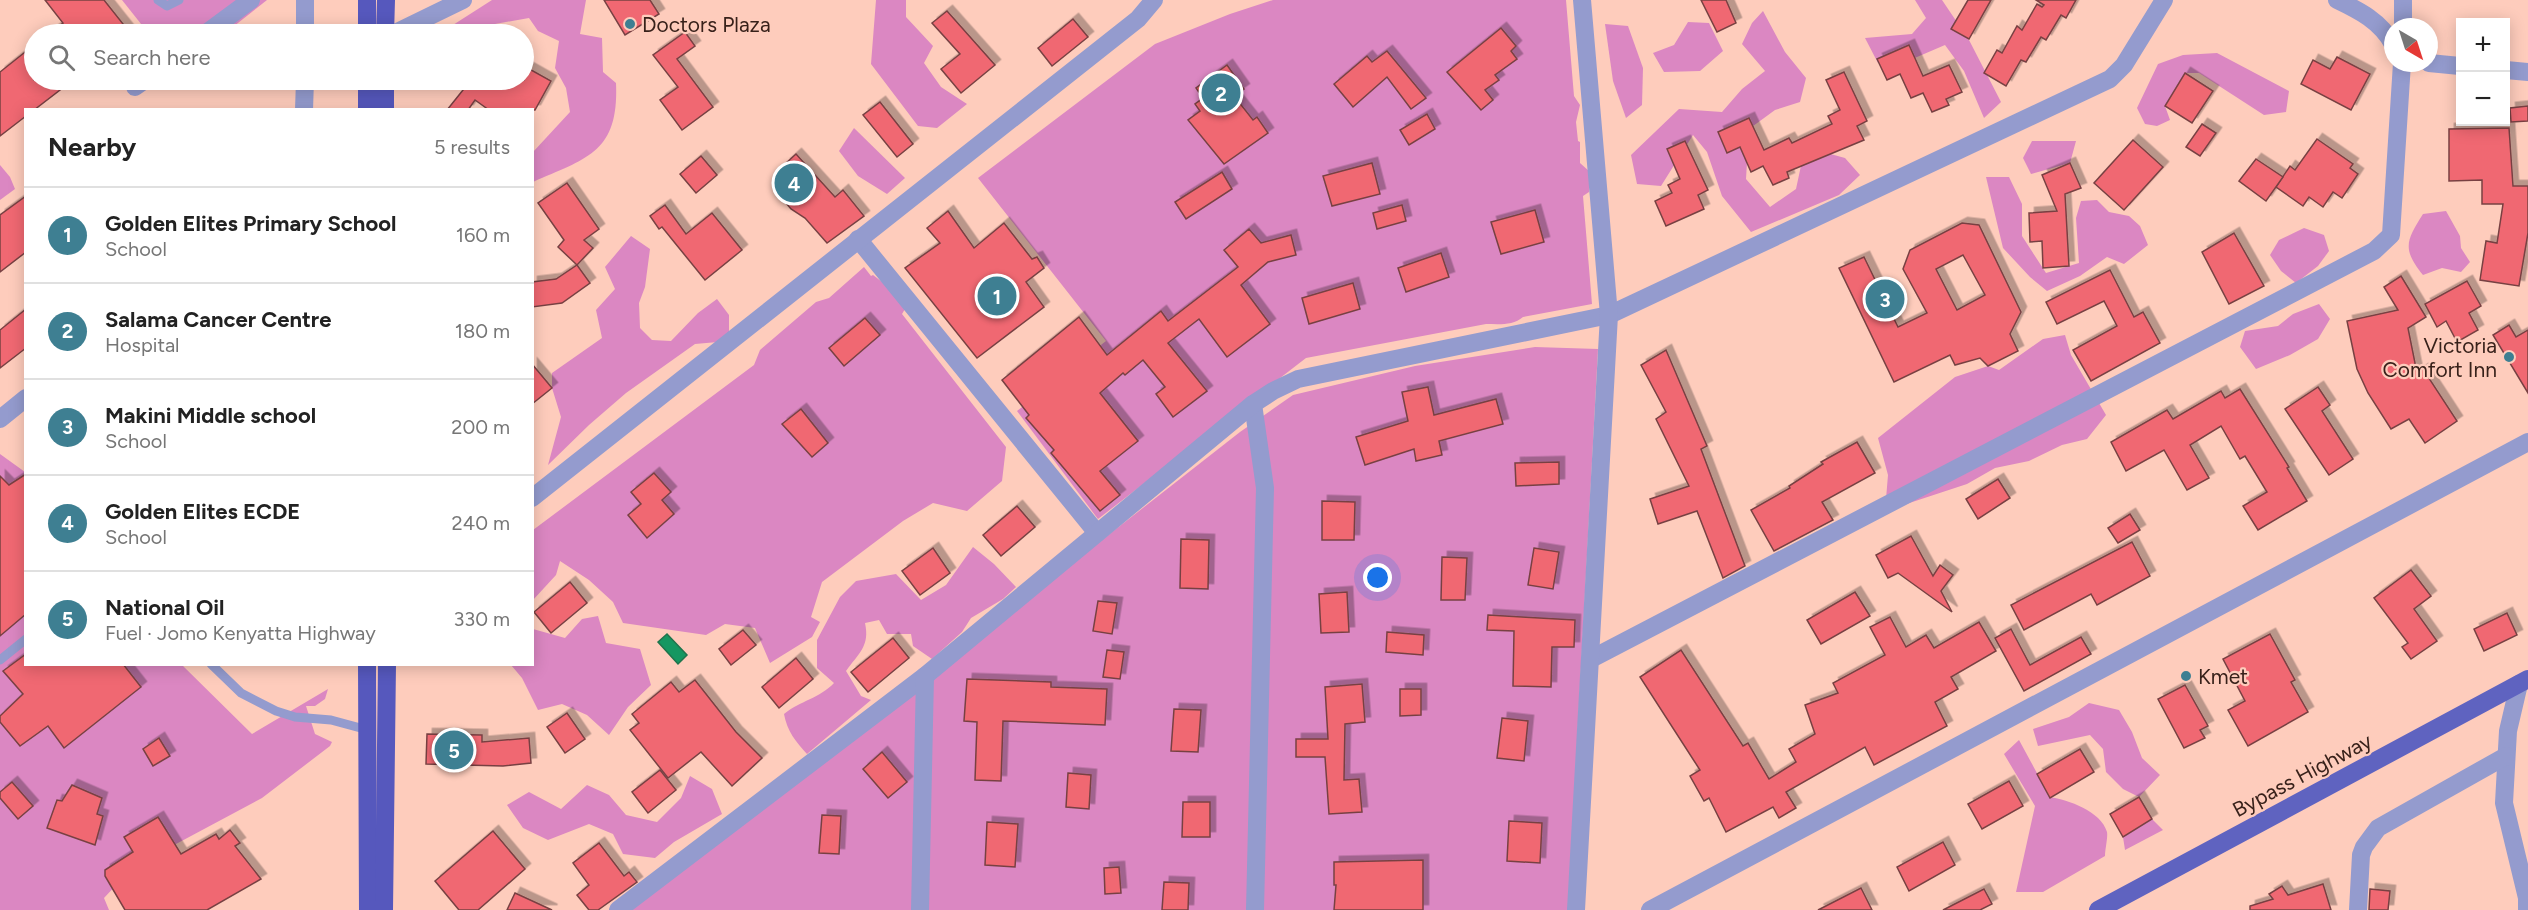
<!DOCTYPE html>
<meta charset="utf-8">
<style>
:root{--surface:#fff;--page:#f2f2f2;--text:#222;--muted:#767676;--line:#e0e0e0;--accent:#3e7f92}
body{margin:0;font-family:Figtree,sans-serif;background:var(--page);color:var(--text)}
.controls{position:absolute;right:18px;top:18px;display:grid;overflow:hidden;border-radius:0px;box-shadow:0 3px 15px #0003}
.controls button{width:54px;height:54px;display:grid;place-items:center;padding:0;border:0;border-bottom:2px solid var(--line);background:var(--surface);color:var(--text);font:30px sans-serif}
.compass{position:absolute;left:2384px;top:18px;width:54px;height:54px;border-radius:50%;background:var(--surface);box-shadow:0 3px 15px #0003;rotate:141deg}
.you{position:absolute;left:1378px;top:578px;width:21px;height:21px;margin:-15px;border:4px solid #fff;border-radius:50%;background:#1a73e8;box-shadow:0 0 0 9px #1a73e833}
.badge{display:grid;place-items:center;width:39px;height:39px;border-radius:50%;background:var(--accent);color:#fff;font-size:20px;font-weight:700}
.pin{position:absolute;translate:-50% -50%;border:3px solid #fff;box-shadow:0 2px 6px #0006}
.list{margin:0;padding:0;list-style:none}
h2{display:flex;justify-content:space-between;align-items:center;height:78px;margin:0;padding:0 24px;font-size:26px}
h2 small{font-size:20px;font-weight:400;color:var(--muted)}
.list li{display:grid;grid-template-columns:39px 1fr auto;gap:18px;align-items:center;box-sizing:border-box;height:96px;padding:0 24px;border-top:2px solid var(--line)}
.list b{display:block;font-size:22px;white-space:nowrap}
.list p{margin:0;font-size:20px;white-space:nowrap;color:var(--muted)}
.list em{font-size:20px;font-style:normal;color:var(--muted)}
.icon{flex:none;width:33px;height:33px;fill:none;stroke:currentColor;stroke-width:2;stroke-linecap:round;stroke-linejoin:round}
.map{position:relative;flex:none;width:2528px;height:910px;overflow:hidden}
.search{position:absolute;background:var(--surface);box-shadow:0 3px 15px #0003;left:24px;top:24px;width:510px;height:66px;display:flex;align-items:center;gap:15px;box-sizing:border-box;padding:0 21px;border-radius:33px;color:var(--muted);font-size:22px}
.panel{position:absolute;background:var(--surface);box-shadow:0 3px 15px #0003;left:24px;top:108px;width:510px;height:558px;border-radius:0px}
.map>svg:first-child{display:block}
.green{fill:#db87c2}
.water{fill:#159761;stroke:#20744c;stroke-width:1.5}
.building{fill:#f06872;stroke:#784143;stroke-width:1.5;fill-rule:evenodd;filter:url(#shadow)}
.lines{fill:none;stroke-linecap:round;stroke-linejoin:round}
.service{stroke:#949bce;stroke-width:9}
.minor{stroke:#949bce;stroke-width:18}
.tertiary{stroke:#949bce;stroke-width:18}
.primary{stroke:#5f63c0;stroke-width:18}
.trunk{stroke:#5658bd;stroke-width:18}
.poi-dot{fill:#3e7f92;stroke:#feccbc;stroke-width:2}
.labels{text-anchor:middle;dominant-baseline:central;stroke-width:4.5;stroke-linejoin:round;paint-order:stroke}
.poi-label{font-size:21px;fill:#38211a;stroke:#feccbc;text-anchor:start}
.street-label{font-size:21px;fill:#38211a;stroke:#feccbc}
</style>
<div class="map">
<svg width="2528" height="910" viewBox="0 0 2528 910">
<defs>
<filter id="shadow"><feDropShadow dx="5.5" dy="-5.5" stdDeviation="0" flood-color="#0004"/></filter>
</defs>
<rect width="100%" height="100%" fill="#feccbc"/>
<g class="green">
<polygon points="122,0 267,0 224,34 149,34"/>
<path d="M492,0H586L580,34L602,38L603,72L616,83C619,152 588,158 533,182V152L570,112L566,88L555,68L559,41L538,31L529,18L495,24L483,34H448L442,32Z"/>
<polygon points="876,0 906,0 906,17 933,46 924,63 941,87 967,104 937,128 918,126 871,64"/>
<path d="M1273,0H1566L1574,96L1580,105L1576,122L1578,141L1580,142V163L1590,172L1589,192L1583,196L1592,304L1523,317C1513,326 1498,324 1486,324L1306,358L1098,519L1017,411L1106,341L978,178L1155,44L1230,14Z"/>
<polygon points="1915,0 1942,0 1969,40 2001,102 1984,118 1964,71 1945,45 1910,60 1878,63 1865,38 1912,34 1926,18"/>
<polygon points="1763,11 1785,52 1806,78 1800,102 1775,110 1749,129 1746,179 1770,207 1796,189 1805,147 1845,158 1860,175 1839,195 1751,232 1722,196 1707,152 1693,135 1661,186 1637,184 1631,155 1679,109 1722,112 1742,89 1765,71 1742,44 1752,23"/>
<polygon points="1688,22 1709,23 1723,51 1700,71 1664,72 1653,53 1674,45"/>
<polygon points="1605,24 1628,26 1643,68 1642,105 1626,118 1613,81"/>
<polygon points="2217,53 2289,91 2286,112 2264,115 2199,73 2186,73 2165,106 2170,120 2157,126 2145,124 2137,108 2158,64 2183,55"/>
<polygon points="854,128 905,178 887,194 858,176 839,151"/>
<polygon points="2032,141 2076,141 2070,163 2031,174 2023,158"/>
<polygon points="0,165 10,177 15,189 0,200"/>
<polygon points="1986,177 2009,177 2022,204 2022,236 2046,273 2079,263 2076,218 2081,201 2097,200 2109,212 2129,216 2140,226 2148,245 2124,264 2107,257 2080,276 2047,291 2030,277 2003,248"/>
<path d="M2446,211L2460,236L2461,248L2470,262L2461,272L2442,268L2423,275C2402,249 2406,241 2423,214Z"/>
<polygon points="2304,228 2324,235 2329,251 2318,266 2296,283 2281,271 2270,255 2279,240"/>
<polygon points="631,236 650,249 645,287 639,303 640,328 652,340 671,341 698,313 717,299 729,315 729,341 695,344 626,393 589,425 548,465 561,417 552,388 552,373 602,338 596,310 615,289 605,267"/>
<polygon points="864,267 871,276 873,275 894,291 905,309 902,314 1006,447 1002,481 967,511 933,503 903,521 822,582 811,617 820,622 812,637 770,663 755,628 725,624 706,635 623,623 613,602 589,580 560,561 556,575 533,600 533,530 754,365 760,350 816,302 829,298"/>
<polygon points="2319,304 2330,319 2318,339 2290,355 2256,369 2240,347 2245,331 2278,326 2293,314"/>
<polygon points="2065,335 2071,355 2106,415 2087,439 2062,445 2029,461 1995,468 1967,484 1885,511 1888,475 1878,438 1955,377 1988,366 1999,370 2043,339"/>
<polygon points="1535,347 1598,349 1568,910 629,910 1240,432 1293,395 1415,366"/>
<polygon points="0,454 25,472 26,664 182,665 252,734 328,689 325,699 315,706 306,706 315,734 332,742 330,746 262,798 133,867 104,898 109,910 0,910"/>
<path d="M973,547L994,564L1016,587L1003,599L971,618L962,632L932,659L913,646L911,634H887L879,620L865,623C870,646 859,653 846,671L861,696L871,700L807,754C796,742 787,731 784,714C800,701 820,698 834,683L817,668V640L840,597L856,581L896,574L921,600L946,585Z"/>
<polygon points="598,616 606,643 640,649 651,685 628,707 609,735 587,715 562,704 538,710 522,678 511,665 532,664 533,629 565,638 582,619"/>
<polygon points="2089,703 2119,710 2132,732 2142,758 2160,775 2139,797 2123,789 2106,772 2103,749 2090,735 2038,746 2033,729 2069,717"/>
<path d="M2019,740L2050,797C2068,800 2101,811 2107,832C2108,838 2105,849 2105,856L2043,892H2016L2035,806L2004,754Z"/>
<polygon points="690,776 712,789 722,814 674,842 655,858 623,854 613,834 589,824 548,840 523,828 507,805 529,792 561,809 587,785 609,795 626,815 657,822 681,798"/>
<polygon points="2152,819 2163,830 2125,850 2123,837"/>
</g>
<polygon class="water" points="667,634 687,655 678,664 658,642"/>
<g class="building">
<polygon points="45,0 104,0 131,34 48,34 63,23"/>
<polygon points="604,0 650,0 659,14 625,35"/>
<polygon points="1701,0 1726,0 1736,23 1717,32"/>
<polygon points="1968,0 1991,0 1969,39 1951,29"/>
<polygon points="2036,0 2076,0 2066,18 2061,15 2046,40 2041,37 2026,62 2021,60 2006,86 1984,73 1997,50 2002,53 2017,26 2022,30 2037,4 2042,7 2044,5"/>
<polygon points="947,11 995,65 961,93 941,69 960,54 932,23"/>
<polygon points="1073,19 1088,37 1052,66 1038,48"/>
<polygon points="1501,28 1516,46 1511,51 1517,59 1495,75 1499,80 1485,90 1493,100 1481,110 1447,72"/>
<polygon points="685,32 695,46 677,59 713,107 682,130 660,100 678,87 653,55"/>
<polygon points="34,45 34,80 73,80 34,110 26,110 26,116 0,136 0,72"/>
<polygon points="1909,45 1923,76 1949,65 1962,92 1946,99 1949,105 1932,112 1923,93 1911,98 1900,74 1887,80 1877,59"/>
<polygon points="1387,51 1426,98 1411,109 1387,77 1353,107 1334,84 1367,56 1372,62"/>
<polygon points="2337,57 2370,74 2351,110 2301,84 2313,60 2330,69"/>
<polygon points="1227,65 1244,89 1234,96 1253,120 1257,117 1268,133 1224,164 1188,120 1200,111 1195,104 1203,98 1196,88"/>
<polygon points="524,66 551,81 535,110 489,110 475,100 468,110 447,110 471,80 524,80"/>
<polygon points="1844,72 1867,121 1857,126 1864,140 1787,172 1789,178 1773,185 1763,166 1751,172 1740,147 1727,153 1718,132 1749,118 1764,150 1789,138 1792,143 1832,124 1828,116 1840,110 1826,80"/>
<polygon points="2185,73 2213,91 2192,123 2165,106"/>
<polygon points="880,102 913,144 897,157 863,115"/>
<polygon points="2528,106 2528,121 2511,122 2510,108"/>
<polygon points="1427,114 1435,129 1409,145 1400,130"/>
<polygon points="2202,124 2216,133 2200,156 2186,147"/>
<polygon points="2509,128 2513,186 2528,186 2528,233 2519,286 2480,280 2486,241 2497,243 2503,204 2482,204 2482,180 2449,181 2449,129"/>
<polygon points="2317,139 2353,164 2350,168 2358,174 2342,198 2333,192 2323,207 2309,197 2303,206 2276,187 2290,166 2295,170"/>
<polygon points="2133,140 2163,167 2124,210 2094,183"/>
<polygon points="1685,141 1708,190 1698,195 1704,209 1666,226 1655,201 1672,193 1668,185 1680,179 1667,149"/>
<polygon points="796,154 835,197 843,190 864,216 827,243 805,218 791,209 776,191 795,175 785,164"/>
<polygon points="701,156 717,175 696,193 680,174"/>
<polygon points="2256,159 2283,177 2266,201 2239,181"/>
<polygon points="1372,163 1380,194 1332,206 1323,176"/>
<polygon points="2070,163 2081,188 2065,194 2069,266 2043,268 2042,241 2030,242 2029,213 2057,211 2042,175"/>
<polygon points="1222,172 1232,189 1186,219 1175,202"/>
<polygon points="567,183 599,229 584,240 593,248 577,265 558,247 564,240 538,203"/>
<polygon points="26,196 26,252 0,272 0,215"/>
<polygon points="665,205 686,234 712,213 742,250 705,280 662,227 659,229 650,216"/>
<polygon points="1402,205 1406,221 1377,229 1373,213"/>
<polygon points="1535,210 1544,242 1501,254 1491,222"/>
<polygon points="948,211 974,248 1004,223 1032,259 1037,257 1044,268 1026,282 1044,307 977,358 905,268 940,243 927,228"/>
<path d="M1962,223L1979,225L2021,312L2010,334L2018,351L1988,366L1980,358L1955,365L1950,355L1894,382L1839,268L1864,257L1898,327L1927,313L1903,269L1910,250ZM1963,255L1985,295L1957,310L1936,269Z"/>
<polygon points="1249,229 1261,243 1291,235 1296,255 1268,262 1241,285 1270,324 1227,357 1199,319 1168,343 1207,391 1173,417 1156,394 1165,387 1143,360 1125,375 1123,373 1100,393 1138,441 1100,471 1120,495 1100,511 1051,453 1054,450 1026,418 1029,415 1002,380 1079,317 1107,355 1161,311 1168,321 1238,267 1224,250"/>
<polygon points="2234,233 2264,286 2229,304 2202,252"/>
<polygon points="1441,253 1449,277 1406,292 1398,268"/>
<polygon points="577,265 590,283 562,303 532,307 532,282 556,279"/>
<polygon points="2110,270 2134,317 2143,312 2160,343 2091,381 2073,350 2117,326 2104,301 2057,324 2046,302"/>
<polygon points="2401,276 2426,317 2408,328 2417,373 2423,369 2457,421 2425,443 2409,419 2391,429 2368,393 2357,369 2347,321 2398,310 2384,287"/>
<polygon points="2467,281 2481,306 2469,313 2478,330 2457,342 2446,321 2437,327 2425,304"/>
<polygon points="1353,283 1360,309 1309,324 1302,298"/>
<polygon points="26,309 26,348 0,368 0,330"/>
<polygon points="865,318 880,335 844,366 829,348"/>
<polygon points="2509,325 2516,337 2528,330 2528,393 2493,335"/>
<polygon points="1666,350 1707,446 1701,449 1745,566 1723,578 1697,511 1658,524 1650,499 1689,486 1656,419 1666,412 1641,365"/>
<polygon points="532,364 552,388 532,404"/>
<polygon points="1428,387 1434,415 1496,399 1503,424 1439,441 1442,455 1416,461 1414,449 1365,465 1356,437 1408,421 1402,392"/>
<polygon points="2318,387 2330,405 2322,411 2353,459 2329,475 2285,409"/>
<polygon points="2240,389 2289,467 2287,468 2307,501 2258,530 2243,506 2267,492 2245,456 2240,459 2221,426 2190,445 2209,478 2187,490 2164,450 2126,471 2111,442 2167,410 2173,419 2221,391 2225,398"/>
<polygon points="801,409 828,443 812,457 782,424"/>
<polygon points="1857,442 1875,473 1822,502 1833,520 1774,551 1751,510 1790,488 1789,486 1823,464 1821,462"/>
<polygon points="1559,462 1559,484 1516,486 1515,463"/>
<polygon points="654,473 671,492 662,500 674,514 647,538 628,515 641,504 631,492"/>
<polygon points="26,474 26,614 0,636 0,476 9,485"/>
<polygon points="1998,479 2010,498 1978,519 1966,499"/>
<polygon points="1322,501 1355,502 1354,540 1322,540"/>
<polygon points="1017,506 1035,527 1001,556 983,535"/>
<polygon points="2130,514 2140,530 2118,543 2108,528"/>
<polygon points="1911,536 1933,576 1940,565 1953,575 1941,591 1952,612 1898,573 1888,578 1876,555"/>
<polygon points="1181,539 1209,540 1208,589 1180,588"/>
<polygon points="2132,542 2150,576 2097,605 2091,594 2024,630 2011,605"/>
<polygon points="933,548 950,573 920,595 902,571"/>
<polygon points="1534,548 1559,552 1553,589 1528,585"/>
<polygon points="1442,557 1467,558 1465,600 1441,600"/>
<polygon points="2411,570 2431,596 2414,609 2437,641 2411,659 2402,647 2408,643 2374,598"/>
<polygon points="570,582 587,603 551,633 534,612"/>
<polygon points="1347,592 1349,632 1321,633 1319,594"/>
<polygon points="1855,592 1870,616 1821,644 1807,620"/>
<polygon points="1098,601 1117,603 1112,634 1093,631"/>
<polygon points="2507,613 2517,635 2484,651 2474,629"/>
<polygon points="1488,615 1575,620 1574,647 1552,647 1551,687 1513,686 1514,631 1487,630"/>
<polygon points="1890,617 1906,647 1926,635 1934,648 1979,622 1996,651 1951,677 1958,689 1935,702 1947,726 1874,765 1865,747 1786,792 1796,808 1779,818 1773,807 1726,832 1709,798 1704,801 1690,776 1700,770 1640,677 1681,650 1743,746 1748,743 1769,779 1796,762 1789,749 1815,734 1805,705 1838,693 1833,683 1885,655 1870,627"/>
<polygon points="2011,629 2030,665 2081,637 2091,654 2024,691 1995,638"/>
<polygon points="743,630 756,645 731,665 719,649"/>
<polygon points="1387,632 1424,635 1423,655 1386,652"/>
<polygon points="2270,634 2295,680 2291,682 2308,712 2248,746 2228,710 2245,701 2223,659"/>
<polygon points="893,638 909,658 868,692 851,672"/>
<polygon points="1107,650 1124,652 1120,679 1103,677"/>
<polygon points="26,654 26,664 123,664 141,687 64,748 48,726 20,746 0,722 0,716 23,694 3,671"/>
<polygon points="796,658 813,679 779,708 762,687"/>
<polygon points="967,679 1051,682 1051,687 1107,689 1105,725 1003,721 1001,781 975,780 977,722 964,721"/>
<polygon points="695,680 736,732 762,758 732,786 701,752 668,778 630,730 639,723 632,714 671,682 679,692"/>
<polygon points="1362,684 1365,722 1345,724 1344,780 1359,779 1362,812 1329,814 1325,757 1296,757 1296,739 1328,739 1325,687"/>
<polygon points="2185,685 2208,726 2200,730 2205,738 2184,748 2158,699"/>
<polygon points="1400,689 1421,689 1421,715 1400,716"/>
<polygon points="1174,709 1201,710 1198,752 1171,751"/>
<polygon points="567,713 585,739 565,753 547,727"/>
<polygon points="1502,718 1528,721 1524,761 1497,758"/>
<polygon points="427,734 482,735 482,742 529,738 531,763 503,766 426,764"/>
<polygon points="159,738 170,756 153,766 143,749"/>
<polygon points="2080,749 2094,772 2050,798 2037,774"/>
<polygon points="882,752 907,782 888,798 863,769"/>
<polygon points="660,770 676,790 648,813 632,792"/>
<polygon points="1068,773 1091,775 1089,809 1066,807"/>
<polygon points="2009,781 2023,806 1982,829 1968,804"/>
<polygon points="12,782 33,806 18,819 0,798 0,792"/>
<polygon points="72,785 102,798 97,814 103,816 95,845 47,828 57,800 62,801"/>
<polygon points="2139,797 2152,819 2123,837 2110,814"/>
<polygon points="1183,802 1210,802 1210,837 1182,837"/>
<polygon points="822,815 841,816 839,854 819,853"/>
<polygon points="158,817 181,854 216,834 219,839 230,830 240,843 235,846 261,879 207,910 125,910 105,876 105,870 133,852 124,837"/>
<polygon points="1509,821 1542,823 1540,863 1507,861"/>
<polygon points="987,822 1018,824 1015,867 985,865"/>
<polygon points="493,831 525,869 478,910 459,910 435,881"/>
<polygon points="1943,842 1955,865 1909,891 1897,867"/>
<polygon points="599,843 624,876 629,872 637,882 598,910 589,910 577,895 589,885 573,863"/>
<polygon points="1423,860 1423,910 1334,910 1336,885 1334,885 1334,862"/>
<polygon points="1119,867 1121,893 1105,894 1104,868"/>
<polygon points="1164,882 1189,883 1188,910 1162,910"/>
<polygon points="2323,884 2331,910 2250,910 2250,906 2273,899 2269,894 2282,886 2288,895"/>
<polygon points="1861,888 1872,910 1818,910"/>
<polygon points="1984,889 1992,904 1980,910 1943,910"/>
<polygon points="2370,889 2390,891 2388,910 2369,910"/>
<polygon points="515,893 552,910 507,910"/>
</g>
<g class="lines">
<g class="service">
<polyline points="158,0 167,6 179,0"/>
<polyline points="0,660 26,639"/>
<polyline points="211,664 241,693 276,711 295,717 331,720 368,730"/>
</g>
<g class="minor">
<polyline points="305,0 305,34"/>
<path d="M2337,0C2360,11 2380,21 2393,44"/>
<polyline points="2403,27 2403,0"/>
<polyline points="205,34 251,0"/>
<polyline points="393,34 463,0"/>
<polyline points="2429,63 2460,66"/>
<polyline points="2506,70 2528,72"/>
<polyline points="135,87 145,80"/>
<polyline points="304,110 305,80"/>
<polyline points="858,239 1097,533"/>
<polyline points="1253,404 1265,488 1255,910"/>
<polyline points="0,419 26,398"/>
<polyline points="1591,659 2374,251 2391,235 2402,63"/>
<polyline points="2519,684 2508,731 2504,803 2527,898 2527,910"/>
<polyline points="618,910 925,676 1253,404 1273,391 1298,379 1609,315 2110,79 2124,65 2164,0"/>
<polyline points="920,910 925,676"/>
<polyline points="1576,910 1609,315 1582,0"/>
<polyline points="1650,910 2528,442"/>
<polyline points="2358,910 2361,855 2364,847 2378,828 2506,756"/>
</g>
<polyline class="tertiary" points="532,498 1138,19 1154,0"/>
<polyline class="primary" points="2098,910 2528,679"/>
<g class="trunk">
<polyline points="367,34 367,0"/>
<polyline points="385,34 386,0"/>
<polyline points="367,110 367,80"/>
<polyline points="385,110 385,80"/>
<polyline points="367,664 368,910"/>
<polyline points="384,910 387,664"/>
</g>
</g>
<g class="poi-dot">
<circle cx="630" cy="24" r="6"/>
<circle cx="2509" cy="357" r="6"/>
<circle cx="2186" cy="676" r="6"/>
</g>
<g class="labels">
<g class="poi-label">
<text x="642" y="24">Doctors Plaza</text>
<text x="2497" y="345" text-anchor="end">Victoria<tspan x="2497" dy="24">Comfort Inn</tspan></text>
<text x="2198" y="676">Kmet</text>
</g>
<g class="street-label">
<text transform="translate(2302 775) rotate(-28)">Bypass Highway</text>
</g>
</g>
</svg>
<div class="controls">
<button>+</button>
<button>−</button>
</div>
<svg class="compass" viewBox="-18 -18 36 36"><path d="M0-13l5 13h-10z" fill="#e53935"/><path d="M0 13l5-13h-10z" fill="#767676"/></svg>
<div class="you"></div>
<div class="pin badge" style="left:997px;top:296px">1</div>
<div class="pin badge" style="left:1221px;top:93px">2</div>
<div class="pin badge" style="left:1885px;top:299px">3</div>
<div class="pin badge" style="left:794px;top:183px">4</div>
<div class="pin badge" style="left:454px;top:750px">5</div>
<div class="search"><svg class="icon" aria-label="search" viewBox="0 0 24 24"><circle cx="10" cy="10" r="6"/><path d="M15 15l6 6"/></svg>Search here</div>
<section class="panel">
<h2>Nearby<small>5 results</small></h2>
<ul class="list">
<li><span class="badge">1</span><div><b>Golden Elites Primary School</b><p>School</p></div><em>160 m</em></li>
<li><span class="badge">2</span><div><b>Salama Cancer Centre</b><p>Hospital</p></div><em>180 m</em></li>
<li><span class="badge">3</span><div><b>Makini Middle school</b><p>School</p></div><em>200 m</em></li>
<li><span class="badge">4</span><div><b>Golden Elites ECDE</b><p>School</p></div><em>240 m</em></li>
<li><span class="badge">5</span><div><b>National Oil</b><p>Fuel · Jomo Kenyatta Highway</p></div><em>330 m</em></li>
</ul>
</section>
</div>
